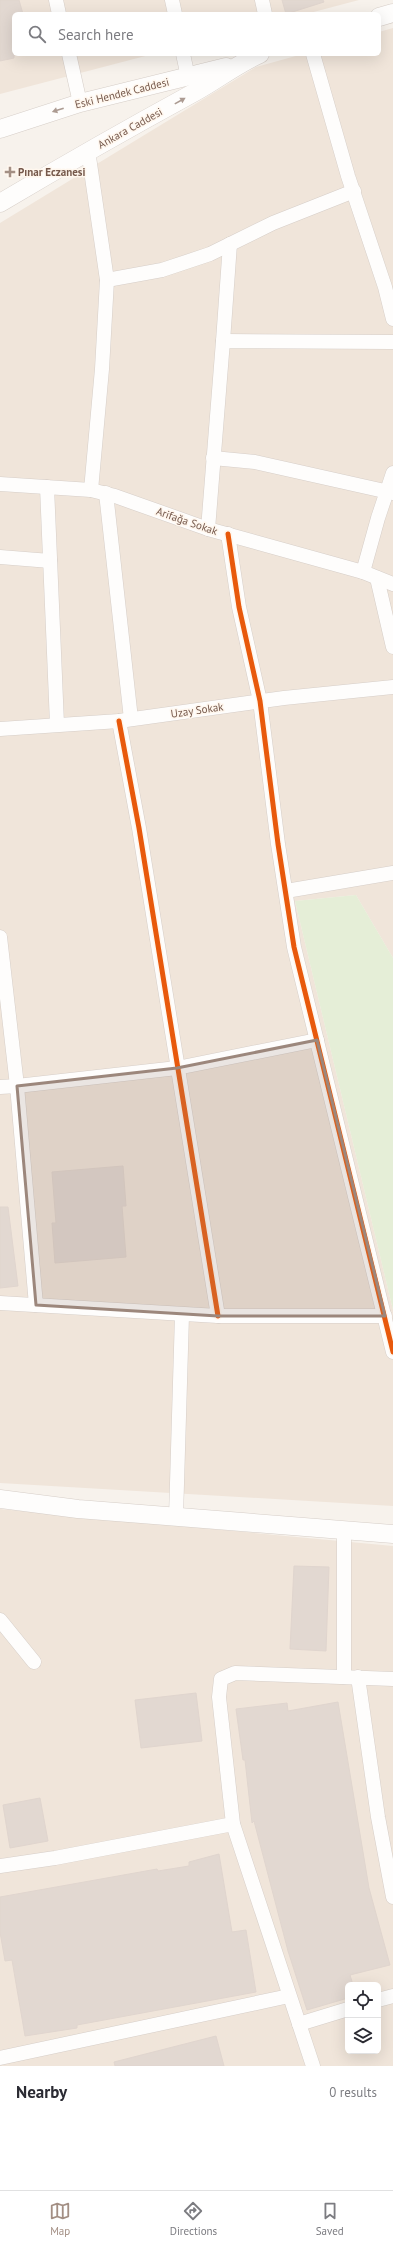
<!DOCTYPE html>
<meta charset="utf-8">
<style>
:root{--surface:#fff;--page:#f2f2f3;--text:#2b2b33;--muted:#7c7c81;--line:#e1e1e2;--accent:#a38f84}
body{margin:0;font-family:"PT Sans",sans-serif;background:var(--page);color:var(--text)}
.controls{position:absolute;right:12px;bottom:12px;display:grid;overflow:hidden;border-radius:6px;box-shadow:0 4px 16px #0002}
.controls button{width:36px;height:36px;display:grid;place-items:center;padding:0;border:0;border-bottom:1px solid var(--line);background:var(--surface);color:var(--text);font:20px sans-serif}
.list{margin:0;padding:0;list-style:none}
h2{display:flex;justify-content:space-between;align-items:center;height:52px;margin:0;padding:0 16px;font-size:17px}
h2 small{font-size:13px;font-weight:400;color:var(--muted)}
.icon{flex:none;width:22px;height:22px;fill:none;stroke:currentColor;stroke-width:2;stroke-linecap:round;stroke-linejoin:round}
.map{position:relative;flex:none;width:393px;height:2066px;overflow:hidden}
.search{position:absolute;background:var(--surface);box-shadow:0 4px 16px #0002;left:12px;right:12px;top:12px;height:44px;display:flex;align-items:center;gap:10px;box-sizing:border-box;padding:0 14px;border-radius:6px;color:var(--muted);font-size:15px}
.sheet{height:124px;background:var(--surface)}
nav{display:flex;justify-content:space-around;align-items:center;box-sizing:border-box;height:56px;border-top:1px solid var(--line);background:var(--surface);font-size:11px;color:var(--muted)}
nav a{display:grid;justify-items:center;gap:2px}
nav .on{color:var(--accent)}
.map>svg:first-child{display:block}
.residential{fill:#f0e5da;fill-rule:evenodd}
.green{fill:#e5eed7}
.building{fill:#e2d8d1;stroke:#e0d5ce}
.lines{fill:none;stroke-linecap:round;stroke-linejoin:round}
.minor-casing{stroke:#d6cec8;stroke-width:15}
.tertiary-casing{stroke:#d6cec8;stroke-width:19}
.minor{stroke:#fefdfc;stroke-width:14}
.tertiary{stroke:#fefdfc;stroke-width:18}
.cycleway-casing{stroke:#fff7ee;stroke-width:8}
.cycleway{stroke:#e8590c;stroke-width:5}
.oneway{fill:#ac9b92}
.marked{fill:#9c877c;fill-opacity:0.2;stroke:#9c877c;stroke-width:3;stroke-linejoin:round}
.poi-dot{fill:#a38f84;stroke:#fff7ee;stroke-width:1.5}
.labels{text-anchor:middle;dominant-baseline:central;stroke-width:3;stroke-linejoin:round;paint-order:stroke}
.street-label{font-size:11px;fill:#76594c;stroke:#fff7ee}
.poi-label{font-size:11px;font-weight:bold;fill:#76594c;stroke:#fff7ee;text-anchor:start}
</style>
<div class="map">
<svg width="393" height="2066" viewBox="0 0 393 2066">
<rect width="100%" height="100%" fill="#f7f2ec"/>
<g class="residential">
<polygon points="0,0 359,0 306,14 14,14 14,54 153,54 0,94"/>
<polygon points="393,28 393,958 356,895 295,901 393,1310 393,1506 0,1483 0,223 256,67 303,54 379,54 379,32"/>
<path d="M0,1509L393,1546V2066H0ZM348,1985H378V2051H348Z"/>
</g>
<polygon class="green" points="356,895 393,958 393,1310 295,901"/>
<g class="building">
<polygon points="0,0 19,0 23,14 14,14 14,58 0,61"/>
<polygon points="282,0 323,0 324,2 286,14"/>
<polygon points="123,1166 126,1206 122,1206 126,1257 55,1263 52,1223 56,1223 52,1172"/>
<polygon points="0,1207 8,1207 18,1286 0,1288"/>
<polygon points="294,1566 329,1567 326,1651 290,1649"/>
<polygon points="196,1693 202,1741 141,1748 135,1700"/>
<polygon points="338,1702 369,1888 390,1965 350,1975 353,1985 348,1985 348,1998 307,2010 288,1951 254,1821 252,1823 245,1760 243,1760 236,1709 287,1703 288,1711"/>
<polygon points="40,1798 48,1841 10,1848 3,1805"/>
<polygon points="219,1854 232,1932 246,1930 256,1992 77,2025 77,2028 25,2036 12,1960 5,1961 0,1932 0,1897 157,1869 158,1871 189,1866 189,1862"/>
<polygon points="216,2036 224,2066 115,2066 114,2062"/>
</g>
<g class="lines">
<g class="minor-casing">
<g id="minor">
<polyline points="56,0 59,14"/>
<polyline points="172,0 175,14"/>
<polyline points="262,0 265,14"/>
<polyline points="69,54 80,103"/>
<polyline points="183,54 188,77"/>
<polyline points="313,54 348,176 385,287 393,319"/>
<polyline points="88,150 107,280 102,369 91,490"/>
<polyline points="107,280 162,270 210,254 273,223 354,191"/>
<polyline points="223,341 230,244"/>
<polyline points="213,458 255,462 393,493"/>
<polyline points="0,484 91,490 115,496 208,529 363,572 393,584"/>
<polyline points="47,487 57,724"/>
<polyline points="106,493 131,719"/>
<polyline points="208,529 223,341 393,342"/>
<polyline points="228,534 239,607 260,701 278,844 294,947 393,1352"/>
<polyline points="0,557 50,561"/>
<polyline points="363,572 378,518 393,473"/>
<polyline points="377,578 393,647"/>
<polyline points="119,721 139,828 218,1316"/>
<polyline points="0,729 119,721 284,698 393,687"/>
<polyline points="286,891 393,873"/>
<polyline points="0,937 17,1086 0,1087"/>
<polyline points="0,1303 218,1316 385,1316"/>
<polyline points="36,1305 17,1086 177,1068 317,1040"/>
<polyline points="176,1517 182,1315"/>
<polyline points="0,1620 34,1662"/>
<polyline points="344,1677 344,1530"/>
<polyline points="358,1677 378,1817 393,1897"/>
<polyline points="0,1866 55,1858 233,1824"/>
<polyline points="378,2000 393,1996"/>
<polyline points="299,2024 348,2009"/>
<polyline points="0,2058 289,1996"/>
<polyline points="313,2066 233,1824 219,1697 221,1679 235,1673 393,1679"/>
</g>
</g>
<g class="tertiary-casing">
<g id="tertiary">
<polyline points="379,17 393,13"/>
<polyline points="0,129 80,103 226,67"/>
<path d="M0,203C64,165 129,128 195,92C217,80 237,64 260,54"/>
<polyline points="0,1499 78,1509 393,1534"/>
</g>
</g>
<use href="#minor" class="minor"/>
<use href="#tertiary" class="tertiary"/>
<g class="cycleway-casing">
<g id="cycleway">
<polyline points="228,534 239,607 260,701 278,844 294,947 393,1352"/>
<polyline points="119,721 139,828 218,1316"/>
</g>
</g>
<use href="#cycleway" class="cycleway"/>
</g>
<defs><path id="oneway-solid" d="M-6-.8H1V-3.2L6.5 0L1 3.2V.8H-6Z"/></defs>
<g class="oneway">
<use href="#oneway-solid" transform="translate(180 101) rotate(-29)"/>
<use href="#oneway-solid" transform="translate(58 110) rotate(162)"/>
</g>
<path class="marked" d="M317,1040L385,1316H218L36,1305L17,1086L177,1068Z"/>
<path class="poi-dot" d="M8 166h4v4h4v4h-4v4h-4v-4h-4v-4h4z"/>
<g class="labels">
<g class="street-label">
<text transform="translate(122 93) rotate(-14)">Eski Hendek Caddesi</text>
<text transform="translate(130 128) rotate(-29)">Ankara Caddesi</text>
<text transform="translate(187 521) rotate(19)">Arifağa Sokak</text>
<text transform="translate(197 710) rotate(-8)">Uzay Sokak</text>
</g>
<g class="poi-label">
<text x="18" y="172">Pınar Eczanesi</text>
</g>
</g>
</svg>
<div class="controls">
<button><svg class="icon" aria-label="locate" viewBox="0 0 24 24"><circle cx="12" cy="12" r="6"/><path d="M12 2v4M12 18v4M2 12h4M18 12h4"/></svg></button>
<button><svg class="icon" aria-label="layers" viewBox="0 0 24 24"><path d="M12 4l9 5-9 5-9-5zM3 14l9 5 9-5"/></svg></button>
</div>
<div class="search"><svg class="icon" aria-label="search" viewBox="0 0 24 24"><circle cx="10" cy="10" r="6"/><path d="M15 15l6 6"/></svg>Search here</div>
</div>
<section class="sheet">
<h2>Nearby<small>0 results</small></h2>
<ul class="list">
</ul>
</section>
<nav>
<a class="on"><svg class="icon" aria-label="map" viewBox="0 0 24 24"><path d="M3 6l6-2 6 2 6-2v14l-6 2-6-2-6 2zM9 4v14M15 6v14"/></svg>Map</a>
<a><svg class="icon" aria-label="directions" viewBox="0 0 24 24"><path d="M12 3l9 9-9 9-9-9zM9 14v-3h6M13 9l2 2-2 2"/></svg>Directions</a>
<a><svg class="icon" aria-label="saved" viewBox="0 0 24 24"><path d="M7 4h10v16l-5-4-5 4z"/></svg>Saved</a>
</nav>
